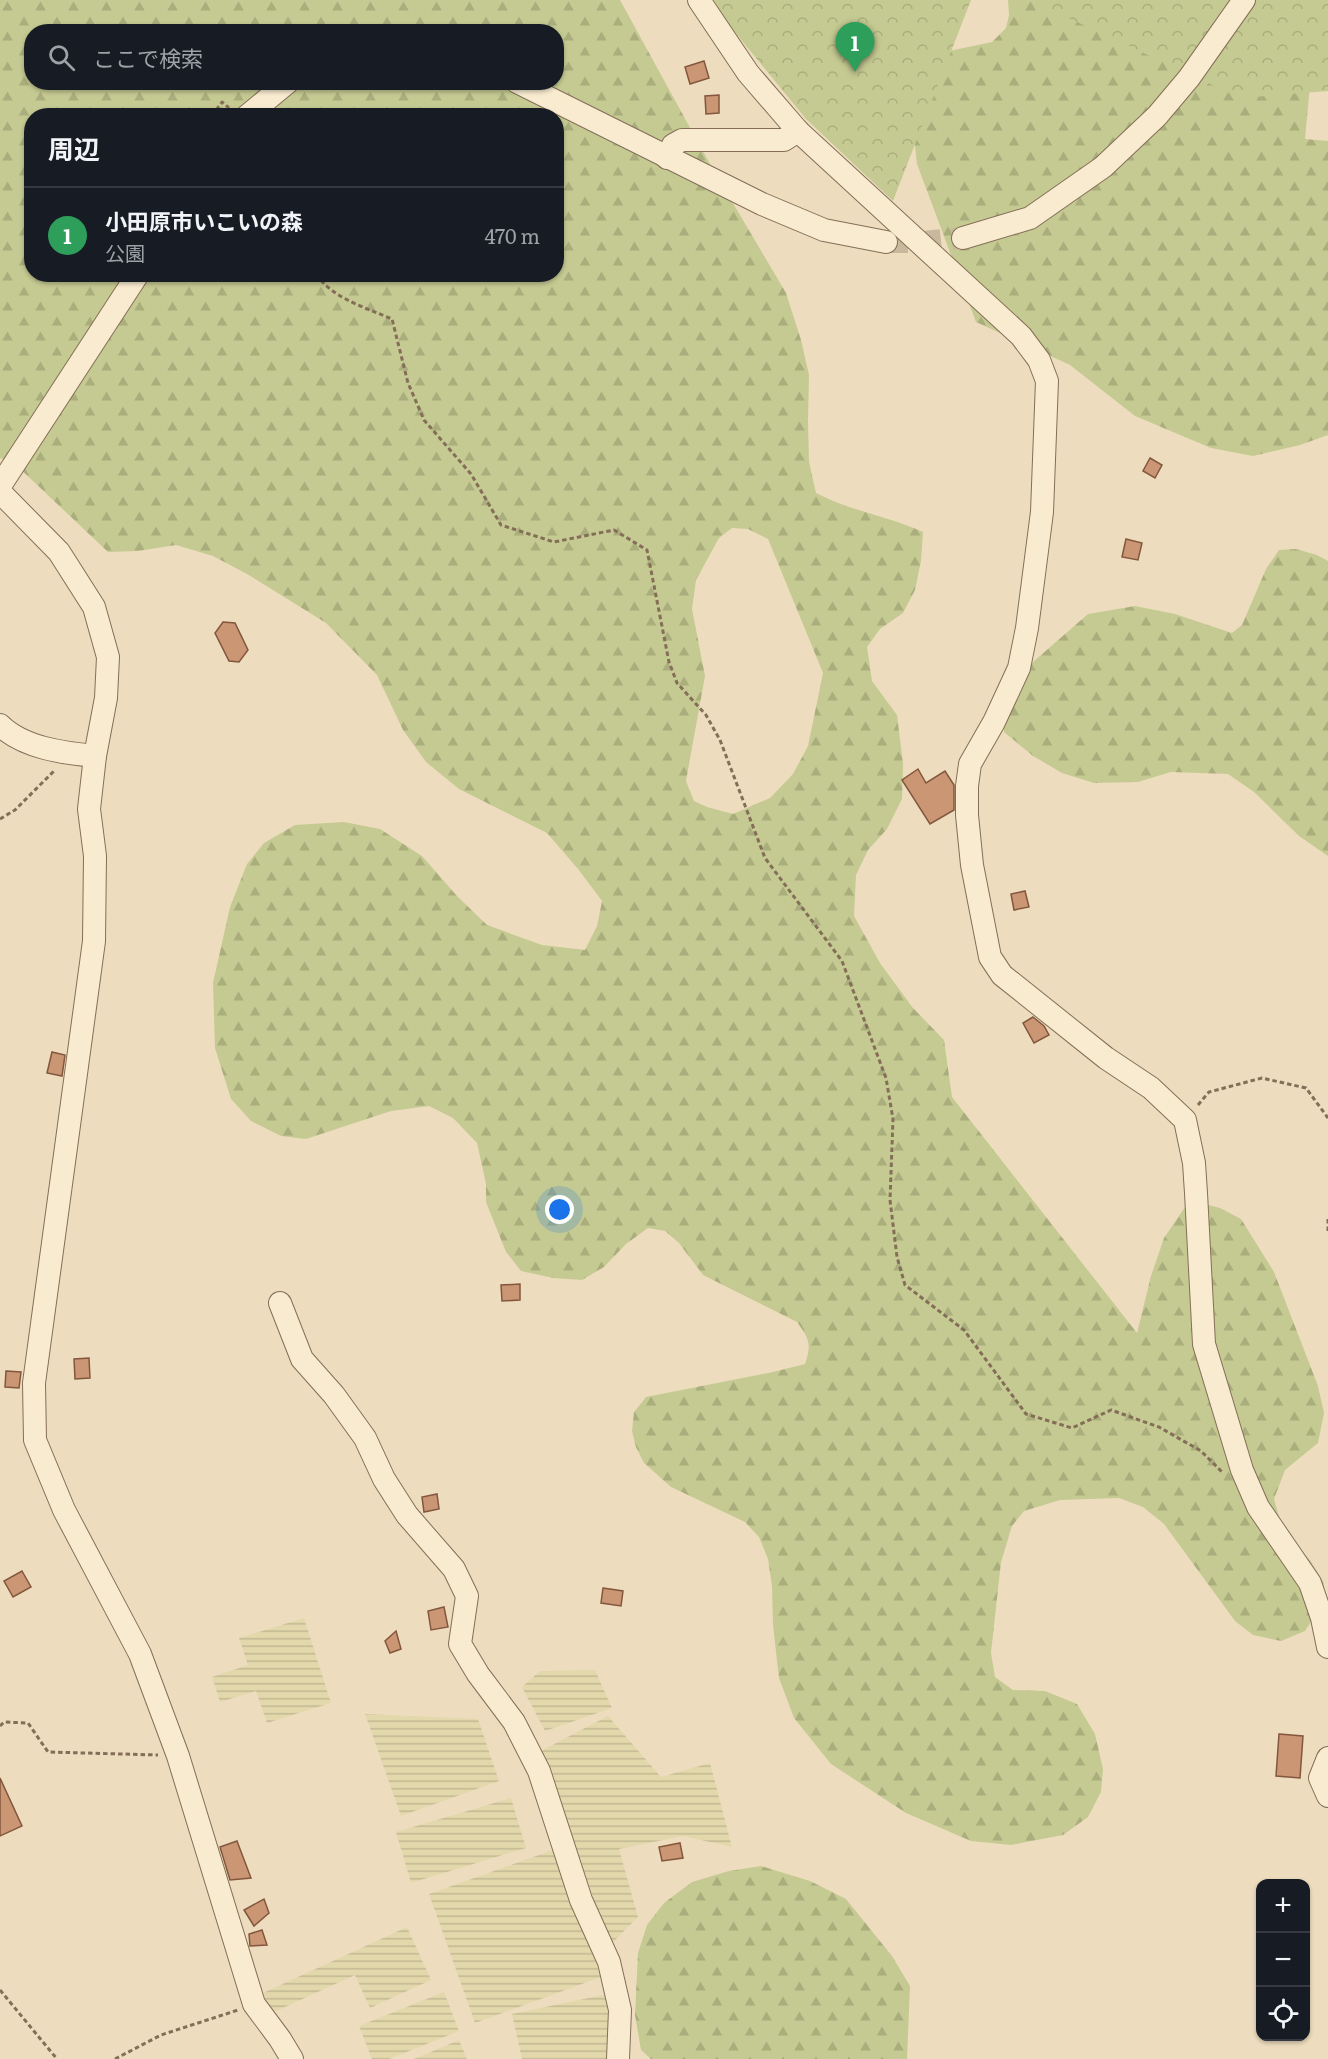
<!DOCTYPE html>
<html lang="ja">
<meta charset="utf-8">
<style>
:root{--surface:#171b24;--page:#20242c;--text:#f1f3f6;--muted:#9ea1a6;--line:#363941;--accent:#b45309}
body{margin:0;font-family:Literata,"Noto Sans JP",serif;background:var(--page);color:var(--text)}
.controls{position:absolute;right:18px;bottom:18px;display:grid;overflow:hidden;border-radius:12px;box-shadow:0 2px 4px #0004}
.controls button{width:54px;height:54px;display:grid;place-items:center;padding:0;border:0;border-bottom:2px solid var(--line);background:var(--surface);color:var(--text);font:30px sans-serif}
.you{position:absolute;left:560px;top:1210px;width:21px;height:21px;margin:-15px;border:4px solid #fff;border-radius:50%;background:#1a73e8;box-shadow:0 0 0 9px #1a73e833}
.badge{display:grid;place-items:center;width:39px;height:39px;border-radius:50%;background:var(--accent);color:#fff;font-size:20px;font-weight:700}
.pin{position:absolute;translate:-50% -50px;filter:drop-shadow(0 2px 3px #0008)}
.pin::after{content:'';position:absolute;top:32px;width:21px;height:18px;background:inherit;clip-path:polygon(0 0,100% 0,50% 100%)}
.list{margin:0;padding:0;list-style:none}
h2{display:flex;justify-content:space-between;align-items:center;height:78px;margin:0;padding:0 24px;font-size:26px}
h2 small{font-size:20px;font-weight:400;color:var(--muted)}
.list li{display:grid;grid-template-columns:39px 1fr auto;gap:18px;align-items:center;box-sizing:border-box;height:96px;padding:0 24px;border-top:2px solid var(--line)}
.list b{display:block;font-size:22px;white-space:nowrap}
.list p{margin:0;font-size:20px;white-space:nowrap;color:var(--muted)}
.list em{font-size:20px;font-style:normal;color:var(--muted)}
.icon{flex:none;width:33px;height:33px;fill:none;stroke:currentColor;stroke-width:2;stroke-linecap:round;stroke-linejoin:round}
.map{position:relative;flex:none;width:1328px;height:2059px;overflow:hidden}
.search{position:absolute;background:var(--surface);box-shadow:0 2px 4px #0004;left:24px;top:24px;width:540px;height:66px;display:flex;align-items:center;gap:15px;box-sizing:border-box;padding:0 21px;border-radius:24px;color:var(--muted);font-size:22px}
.panel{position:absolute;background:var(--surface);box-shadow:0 2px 4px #0004;left:24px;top:108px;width:540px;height:174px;border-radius:24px}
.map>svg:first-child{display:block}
.farmland{fill:url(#farmland-rules)}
.forest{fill:url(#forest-firs);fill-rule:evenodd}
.park{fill:url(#park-crowns)}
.building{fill:#ca9674;stroke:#83573d;stroke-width:1.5}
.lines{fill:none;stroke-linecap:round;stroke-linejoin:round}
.minor-tunnel{stroke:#c8b99d;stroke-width:22;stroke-dasharray:22 11;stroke-linecap:butt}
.minor-casing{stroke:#846e57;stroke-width:24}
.path{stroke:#846e57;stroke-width:3;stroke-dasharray:4.5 3;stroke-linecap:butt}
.minor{stroke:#f8ebd0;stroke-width:22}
</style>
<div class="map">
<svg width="1328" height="2059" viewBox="0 0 1328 2059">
<defs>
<pattern id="farmland-rules" width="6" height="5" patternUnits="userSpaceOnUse" patternTransform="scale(1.5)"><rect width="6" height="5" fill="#e2d8ab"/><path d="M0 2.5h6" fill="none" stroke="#c2b993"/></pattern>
<pattern id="forest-firs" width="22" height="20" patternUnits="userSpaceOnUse" patternTransform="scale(1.5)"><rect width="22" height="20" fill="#c5ca92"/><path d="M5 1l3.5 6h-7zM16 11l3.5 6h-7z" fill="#aaae7d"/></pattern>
<pattern id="park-crowns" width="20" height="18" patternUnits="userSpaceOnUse" patternTransform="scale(1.5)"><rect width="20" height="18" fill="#c5ca92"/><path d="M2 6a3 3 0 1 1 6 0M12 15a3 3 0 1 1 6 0" fill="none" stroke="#aaae7d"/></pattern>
</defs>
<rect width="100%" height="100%" fill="#edddbe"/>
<g class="farmland">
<polygon points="304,1618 331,1703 267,1723 256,1691 220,1702 212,1677 248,1665 239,1638"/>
<polygon points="595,1670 612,1708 545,1731 522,1687 540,1671"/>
<polygon points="365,1714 478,1719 499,1781 401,1816"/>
<polygon points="608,1716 661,1777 710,1763 732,1847 683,1836 619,1849 638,1917 610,1945 541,1751"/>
<polygon points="511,1798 526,1848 411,1883 396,1832"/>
<polygon points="556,1849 601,1977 475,2023 429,1894"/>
<polygon points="407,1927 431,1980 370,2008 355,1975 272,2013 263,1993"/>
<polygon points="444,1992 459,2031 389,2059 372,2059 359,2026"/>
<polygon points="608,1994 610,2059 522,2059 512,2014"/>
<polygon points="459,2040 467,2059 414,2059"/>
</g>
<g class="forest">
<path d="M0,0H620L711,166L786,293L801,340L809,375L808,421L809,462L816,493C850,511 888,516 923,532L921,561L915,590L903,613L880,629L867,647L872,681L897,715L903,764L902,799L887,829L868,850L856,875L854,916L880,963L913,1008L944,1040L952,1097L1137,1333L1151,1276L1164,1238L1185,1207L1197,1202L1220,1208L1241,1219L1274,1272L1318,1386L1324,1413L1318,1443L1285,1470L1274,1499L1284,1534L1310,1560L1324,1583L1319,1609L1305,1631L1281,1641L1253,1635L1235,1621L1164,1524L1143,1507L1119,1498L1060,1500L1024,1511L1012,1526L1001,1562L991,1653L995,1677L1013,1690L1045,1691L1077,1704L1095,1734L1103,1769L1101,1792L1088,1817L1063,1835L1011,1845L971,1841L906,1813L831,1764L794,1718L779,1678L773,1625L772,1586L768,1559L759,1537L745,1522L671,1487L644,1463L636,1447L632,1431L634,1412L646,1397L773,1372L805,1364C812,1343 809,1339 797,1322L703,1275L679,1243L665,1231L648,1228L626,1244L604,1267L582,1280L553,1278L521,1271L506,1252L486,1202V1184L477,1143L453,1118L429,1106L391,1111L306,1139L281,1136L251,1121L231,1099L215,1048L213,983L230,907L247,864L264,843L295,825L344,822L380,829L422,856L457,896L487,925L542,945L585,950L597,926L602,901L578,869L547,833L459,789L426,762L403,730L377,675L326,623L247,574L213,556L176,545L138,551L108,552L16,465L0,458ZM32,32H556V82H32ZM32,116H556V274H32ZM732,528L748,529L768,539L823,673L808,746L793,774L770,798L733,814L707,807L694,801L686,781L705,676L692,609L696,580L719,538Z"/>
<polygon points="1008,0 1328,0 1311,74 1305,139 1328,141 1328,435 1300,445 1253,456 1211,448 1135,416 1070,365 976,322 917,164 913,128 930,55 992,42 1006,28 1009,15"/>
<polygon points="1296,549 1317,555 1328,561 1328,856 1299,836 1254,792 1228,774 1171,772 1138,782 1094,783 1062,773 1033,756 1004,732 1003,701 1017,676 1088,614 1135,606 1175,614 1232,633 1242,625 1266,569 1279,550"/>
<polygon points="761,1866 810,1881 846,1899 892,1956 910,1986 907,2059 651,2059 641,2050 635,2015 638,1953 647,1925 664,1903 692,1882 729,1871"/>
</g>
<g class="park">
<polygon points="714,0 971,0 893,201 806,119 729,25"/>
<polygon points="1030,0 1328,0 1328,91 1240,98"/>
</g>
<g class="building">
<polygon points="704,61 709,78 690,84 685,67"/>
<polygon points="719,95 719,113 706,114 705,96"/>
<polygon points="1150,458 1162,465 1155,478 1143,471"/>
<polygon points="1126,539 1142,543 1138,560 1122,557"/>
<polygon points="223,622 235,623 248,650 239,662 229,661 215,633"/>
<polygon points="918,769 926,783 945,771 954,785 954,810 930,824 902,780"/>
<polygon points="1025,891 1029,907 1014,910 1011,894"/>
<polygon points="1033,1017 1044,1026 1049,1035 1034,1043 1023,1023"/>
<polygon points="52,1052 65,1055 62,1076 47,1073"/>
<polygon points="520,1284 520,1300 502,1301 501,1285"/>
<polygon points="89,1358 90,1378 75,1379 74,1359"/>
<polygon points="6,1371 21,1372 19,1388 5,1387"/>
<polygon points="437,1494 439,1509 424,1512 422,1497"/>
<polygon points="22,1571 31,1587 13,1597 4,1581"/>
<polygon points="603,1588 623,1591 621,1606 601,1603"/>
<polygon points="444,1607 448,1627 431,1630 428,1611"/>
<polygon points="396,1631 401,1649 390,1653 385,1641"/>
<polygon points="1279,1734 1303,1736 1300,1778 1276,1776"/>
<polygon points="0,1778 22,1826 0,1836"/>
<polygon points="237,1841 251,1878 230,1880 220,1847"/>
<polygon points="680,1843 683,1858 662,1861 659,1847"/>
<polygon points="264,1899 269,1913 254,1926 244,1910"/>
<polygon points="262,1930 267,1945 250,1946 249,1934"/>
</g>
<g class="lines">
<polyline class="minor-tunnel" points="886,242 924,242 963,238"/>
<g class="minor-casing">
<g id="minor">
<polyline points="699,0 748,73 798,131 1021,336 1039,360 1047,381 1042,512 1027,628 1019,668 994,722 970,764 967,786 967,815 972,865 990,957 1002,975 1106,1058 1151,1088 1185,1120 1194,1163 1196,1193 1204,1344 1242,1470 1258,1507 1310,1583 1322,1618 1328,1647"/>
<polyline points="517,82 762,204 824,230 886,242"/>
<polyline points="247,116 288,82"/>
<polyline points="667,158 673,145 682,140 784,140 798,131"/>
<polyline points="963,238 1030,218 1103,167 1157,116 1189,78 1244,0"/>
<polyline points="0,486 138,274"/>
<polyline points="0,492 59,552 94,607 108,657 106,698 95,756 89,809 95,856 94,941 34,1383 35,1440 64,1510 140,1654 178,1756 254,2004 280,2039 292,2059"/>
<path d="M0,725C23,748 64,753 95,756"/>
<polyline points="280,1303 302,1359 334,1395 365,1438 384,1479 407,1515 454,1569 467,1596 460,1644 478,1674 514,1722 539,1771 581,1900 609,1962 620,2010 618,2059"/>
<polyline points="1328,1758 1320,1778 1328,1796"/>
</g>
</g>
<g class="path">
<polyline points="212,116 222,102 229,108"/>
<path d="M317,274C329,297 369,309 392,319L408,383L424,420L471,474L501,525L554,542L614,530L647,550L669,662L677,683L706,715L720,740L765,858L842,961L886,1078L893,1119L890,1200L897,1257L905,1285L964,1330L1026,1414L1072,1428L1111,1410L1159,1427L1201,1451L1222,1472"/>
<polyline points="0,819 15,810 54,771"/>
<polyline points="1198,1105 1209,1092 1262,1078 1306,1088 1328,1118"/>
<polyline points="1328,1219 1328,1231"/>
<polyline points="0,1726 4,1722 28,1723 48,1752 158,1755"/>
<polyline points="0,1990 57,2059"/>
<polyline points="115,2059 161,2035 238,2010"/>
</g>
<use href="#minor" class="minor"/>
</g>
</svg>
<div class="controls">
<button>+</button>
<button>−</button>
<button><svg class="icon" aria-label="locate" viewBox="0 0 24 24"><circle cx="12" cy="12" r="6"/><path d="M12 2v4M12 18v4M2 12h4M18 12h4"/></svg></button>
</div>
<div class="you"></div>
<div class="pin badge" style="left:855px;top:72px;background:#2e9e5b">1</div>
<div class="search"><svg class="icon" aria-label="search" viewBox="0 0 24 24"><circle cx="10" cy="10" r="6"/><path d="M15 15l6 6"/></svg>ここで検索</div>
<section class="panel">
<h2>周辺<small></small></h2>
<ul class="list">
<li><span class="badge" style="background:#2e9e5b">1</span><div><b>小田原市いこいの森</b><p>公園</p></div><em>470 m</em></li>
</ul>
</section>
</div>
